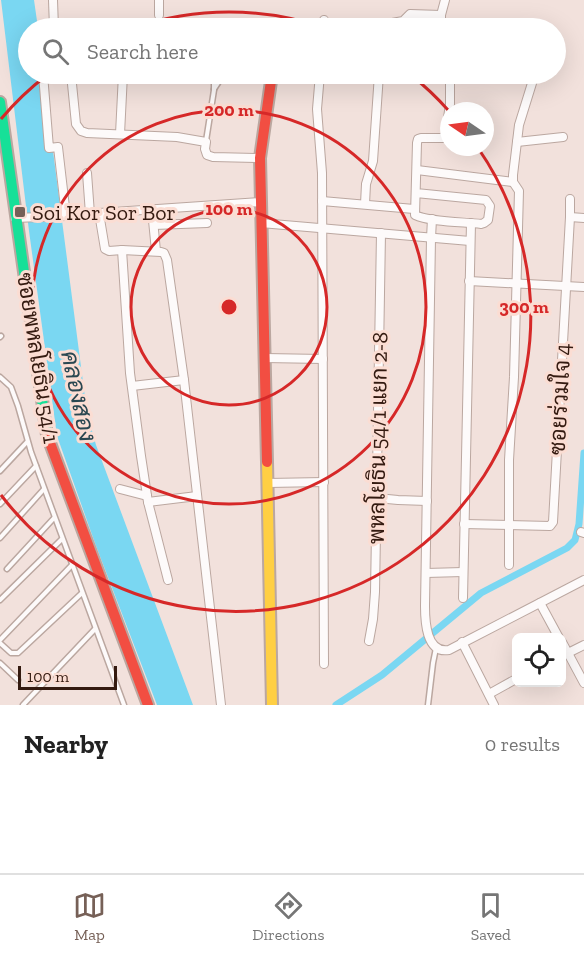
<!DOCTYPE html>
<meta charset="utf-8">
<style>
:root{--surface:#fff;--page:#f2f2f2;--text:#222;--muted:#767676;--line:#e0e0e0;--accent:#766057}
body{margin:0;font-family:"Zilla Slab",Sarabun,serif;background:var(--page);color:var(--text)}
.controls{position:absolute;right:18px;bottom:18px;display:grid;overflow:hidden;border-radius:9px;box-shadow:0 6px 24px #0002}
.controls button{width:54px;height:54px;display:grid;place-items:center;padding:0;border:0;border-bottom:2px solid var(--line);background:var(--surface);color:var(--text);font:30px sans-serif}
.compass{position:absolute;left:440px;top:102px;width:54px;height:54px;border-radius:50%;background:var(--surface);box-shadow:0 6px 24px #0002;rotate:283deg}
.scale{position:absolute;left:18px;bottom:15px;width:99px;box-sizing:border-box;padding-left:6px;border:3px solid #341a10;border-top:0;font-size:16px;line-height:21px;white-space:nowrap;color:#341a10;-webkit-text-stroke:4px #fbddd3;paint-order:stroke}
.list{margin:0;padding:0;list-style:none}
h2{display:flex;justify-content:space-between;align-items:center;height:78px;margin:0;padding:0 24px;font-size:26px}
h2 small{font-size:20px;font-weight:400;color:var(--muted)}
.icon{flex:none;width:33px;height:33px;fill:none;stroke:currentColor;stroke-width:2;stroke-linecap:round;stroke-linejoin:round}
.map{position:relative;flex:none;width:584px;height:705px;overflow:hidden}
.search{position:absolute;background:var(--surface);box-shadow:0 6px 24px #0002;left:18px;right:18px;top:18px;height:66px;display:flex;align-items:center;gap:15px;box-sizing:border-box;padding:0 21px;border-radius:33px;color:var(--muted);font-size:22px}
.sheet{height:168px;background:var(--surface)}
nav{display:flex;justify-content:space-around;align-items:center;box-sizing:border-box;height:84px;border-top:2px solid var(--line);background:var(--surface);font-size:16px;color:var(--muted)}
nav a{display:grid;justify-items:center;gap:3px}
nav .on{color:var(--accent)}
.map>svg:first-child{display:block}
.water{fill:#7ad7f2}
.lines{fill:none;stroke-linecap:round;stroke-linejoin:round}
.canal{stroke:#7ad7f2;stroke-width:7}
.lane-casing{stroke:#bba7a0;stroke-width:7}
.street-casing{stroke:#bba7a0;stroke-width:10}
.fast-casing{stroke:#bba7a0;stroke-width:14}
.slow-casing{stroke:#bba7a0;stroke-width:14}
.jam-casing{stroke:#bba7a0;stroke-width:14}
.lane{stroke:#fdfafa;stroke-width:4}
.street{stroke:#fdfafa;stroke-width:8}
.fast{stroke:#16e098;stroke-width:10}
.slow{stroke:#ffcf43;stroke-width:10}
.jam{stroke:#f24e42;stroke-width:10}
.ring{fill:none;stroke:#d62828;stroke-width:3}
.poi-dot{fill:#766057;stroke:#fbddd3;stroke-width:2}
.labels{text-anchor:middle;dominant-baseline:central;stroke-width:6;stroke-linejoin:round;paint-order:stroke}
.poi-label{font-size:22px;fill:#341a10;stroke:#fbddd3;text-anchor:start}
.street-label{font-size:22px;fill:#341a10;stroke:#fbddd3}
.water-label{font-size:24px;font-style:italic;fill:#2a4751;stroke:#fbddd3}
.centre{fill:#d62828;stroke:#fbddd3;stroke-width:3}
.ring-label{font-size:18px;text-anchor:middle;font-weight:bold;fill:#d62828;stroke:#fbddd3;stroke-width:6;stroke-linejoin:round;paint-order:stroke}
</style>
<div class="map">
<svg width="584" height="705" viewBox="0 0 584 705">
<rect width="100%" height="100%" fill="#f2e1dc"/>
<polygon class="water" points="1,0 34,0 38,28 28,28 28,74 43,74 87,413 96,445 193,705 157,705 96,546 57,436 29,231"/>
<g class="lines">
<polyline class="canal" points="336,705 382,675 481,593 567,548 575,540 579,524 584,453"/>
<g class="lane-casing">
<g id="lane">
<polyline points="214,89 224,74"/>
<polyline points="206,141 214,90 214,74"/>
<polyline points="0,337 1,336"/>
<polyline points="0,377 11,387 18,406 31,452 124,705"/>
<polyline points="0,471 27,442"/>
<polyline points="0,504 36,466"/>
<polyline points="0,538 44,489"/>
<polyline points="7,569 54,518"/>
<polyline points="0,600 62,539"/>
<polyline points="0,640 72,565"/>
<polyline points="0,643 11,653 18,653 82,593"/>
<polyline points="0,663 18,680"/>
<polyline points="23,705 95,629"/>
<polyline points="428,705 433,663 436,648"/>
</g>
</g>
<g class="street-casing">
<g id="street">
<polyline points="53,0 54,28"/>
<polyline points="159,15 159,0"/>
<polyline points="323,28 324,20"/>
<polyline points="383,28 387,24 403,21 410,14 441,15"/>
<polyline points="441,28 441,15 445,0"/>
<polyline points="43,74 49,148 58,147 66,216"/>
<polyline points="71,74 76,124 81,131 87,133 177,137 206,142 205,149 207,155 213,157 260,158"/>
<polyline points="320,74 317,109 322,173 324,664"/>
<polyline points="120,134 123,74"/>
<polyline points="517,142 563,137"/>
<polyline points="417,170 513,182"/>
<polyline points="87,173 90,214"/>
<path d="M416,193L486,200L490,206L488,220L484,223L481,224C464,222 429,222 415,215L417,143L418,139L421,138H445L450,104V75L448,74"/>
<polyline points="322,201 414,209"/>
<polyline points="365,204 366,184 373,161 379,74"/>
<polyline points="152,210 156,251"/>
<polyline points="99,213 105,249 109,251 122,250 161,252 164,253 167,260 184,380 221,705"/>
<polyline points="570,217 584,218"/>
<polyline points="15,218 66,216 99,213 261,202"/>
<path d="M432,219L431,238L425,606C425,621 426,654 449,650L584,580"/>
<polyline points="261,223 470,241"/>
<polyline points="154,225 207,223"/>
<polyline points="122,250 130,373 141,456 148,502 168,580"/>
<polyline points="469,281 584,287"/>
<polyline points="265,358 323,359"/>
<polyline points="132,386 184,380"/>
<polyline points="268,483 324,482"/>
<polyline points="120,489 147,496"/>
<polyline points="377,498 398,500 427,501"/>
<polyline points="148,502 197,496"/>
<polyline points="464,524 550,526 553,522 570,217 570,199"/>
<polyline points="581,532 584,533"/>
<polyline points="509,565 509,460 514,377 519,191 513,182 513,175 519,125 533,80"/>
<polyline points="426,573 463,572"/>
<polyline points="463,598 471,223"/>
<polyline points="540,603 559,638"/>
<polyline points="369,641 373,619 375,592 381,233"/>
<polyline points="462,642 494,705"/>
<polyline points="562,642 584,683"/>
<polyline points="562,656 584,645"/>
<polyline points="489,694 516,679"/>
</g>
</g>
<g class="fast-casing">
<polyline id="fast" points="0,102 47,435"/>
</g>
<g class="slow-casing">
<polyline id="slow" points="267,462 272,705"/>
</g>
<g class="jam-casing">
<g id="jam">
<polyline points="47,435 148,705"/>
<polyline points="267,462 260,158 272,74"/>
</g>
</g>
<use href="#lane" class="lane"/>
<use href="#street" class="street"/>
<use href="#fast" class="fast"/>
<use href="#slow" class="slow"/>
<use href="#jam" class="jam"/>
</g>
<g class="ring">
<circle cx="229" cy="307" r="98"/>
<circle cx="229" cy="307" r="197"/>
<path d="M1 119A295 295 0 0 1 47 75M133 28A295 295 0 0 1 325 28M411 75A295 295 0 0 1 448 110M478 148A295 295 0 0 1 1 495"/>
</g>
<rect class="poi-dot" x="14" y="206" width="12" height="12" rx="3"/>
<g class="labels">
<g class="poi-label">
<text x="32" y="212">Soi Kor Sor Bor</text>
</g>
<g class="street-label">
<text transform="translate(38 358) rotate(81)">ซอยพหลโยธิน 54/1</text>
<text transform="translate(560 399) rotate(-87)">ซอยร่วมใจ 4</text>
<text transform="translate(378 438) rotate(-89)">พหลโยธิน 54/1 แยก 2-8</text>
</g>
<g class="water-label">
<text transform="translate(79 396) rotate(78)">คลองสอง</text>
</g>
</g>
<circle cx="229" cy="307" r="9" class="centre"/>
<g class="ring-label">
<text x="229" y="116">200 m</text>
<text x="229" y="215">100 m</text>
<text x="524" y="313">300 m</text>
</g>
</svg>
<div class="controls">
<button><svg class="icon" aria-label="locate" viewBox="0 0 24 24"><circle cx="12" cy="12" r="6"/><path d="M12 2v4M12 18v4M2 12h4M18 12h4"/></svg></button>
</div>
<svg class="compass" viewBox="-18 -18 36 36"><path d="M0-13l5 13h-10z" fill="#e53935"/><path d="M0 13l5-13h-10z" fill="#767676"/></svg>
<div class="scale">100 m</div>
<div class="search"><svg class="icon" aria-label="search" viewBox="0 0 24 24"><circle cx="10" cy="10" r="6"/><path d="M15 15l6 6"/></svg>Search here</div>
</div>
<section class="sheet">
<h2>Nearby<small>0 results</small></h2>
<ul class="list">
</ul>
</section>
<nav>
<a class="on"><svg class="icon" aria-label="map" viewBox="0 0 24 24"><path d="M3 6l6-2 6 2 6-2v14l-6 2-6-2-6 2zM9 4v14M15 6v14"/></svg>Map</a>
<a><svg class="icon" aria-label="directions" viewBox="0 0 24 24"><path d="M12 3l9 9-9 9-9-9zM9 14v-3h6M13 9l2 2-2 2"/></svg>Directions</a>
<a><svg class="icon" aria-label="saved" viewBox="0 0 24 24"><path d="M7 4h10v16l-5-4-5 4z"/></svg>Saved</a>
</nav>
